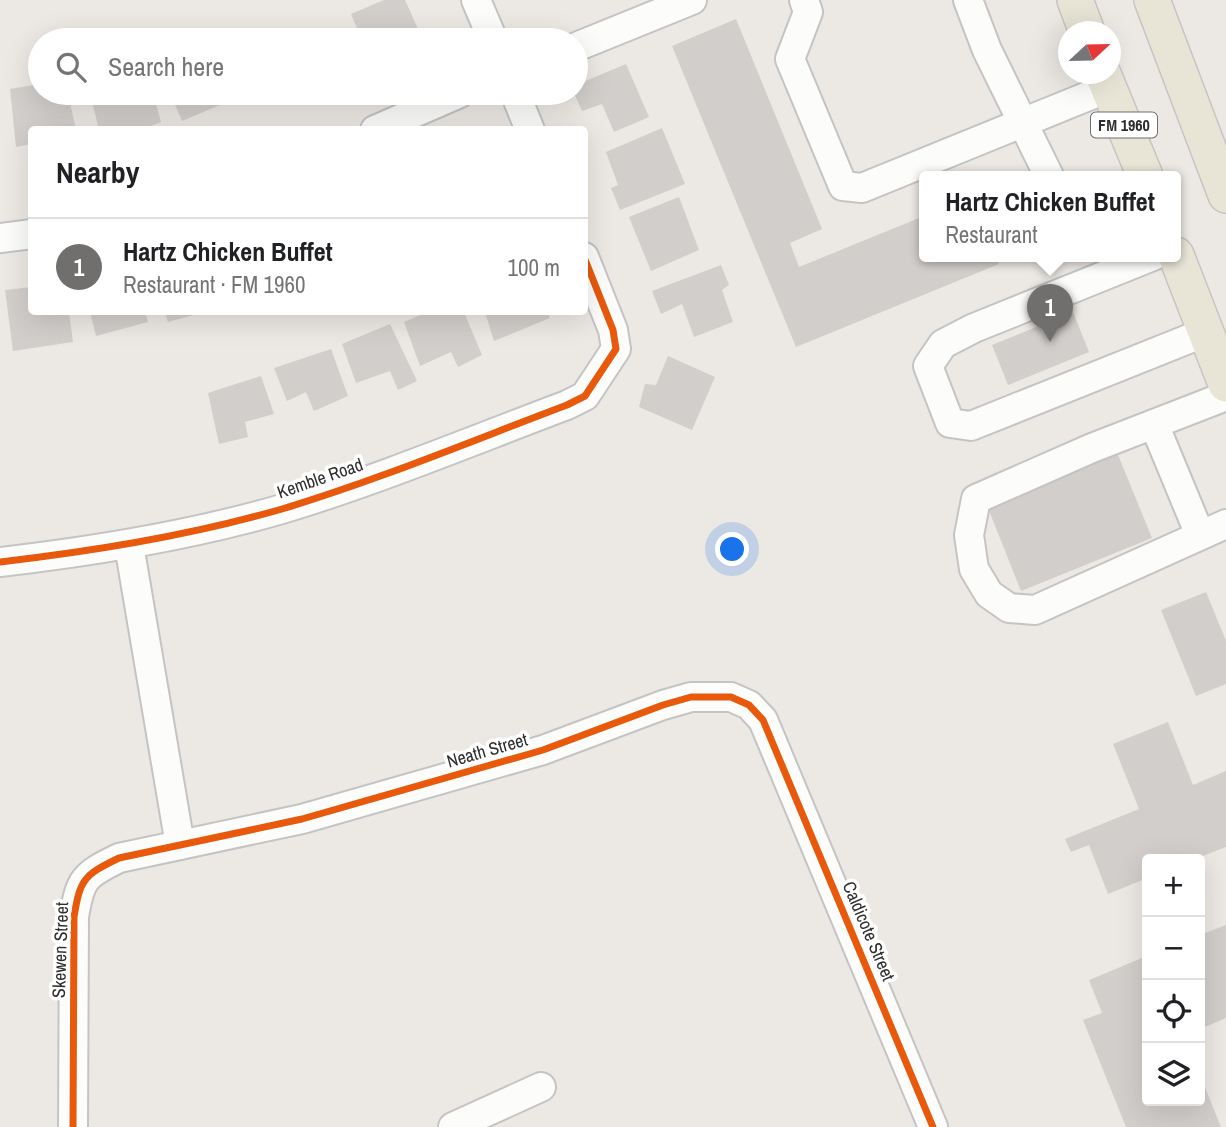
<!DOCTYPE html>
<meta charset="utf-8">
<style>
:root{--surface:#fff;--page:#f2f2f2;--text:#202124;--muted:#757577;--line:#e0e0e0;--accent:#706f6e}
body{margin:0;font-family:"Archivo Narrow",sans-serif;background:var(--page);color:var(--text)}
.controls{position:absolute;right:21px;bottom:21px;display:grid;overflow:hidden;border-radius:7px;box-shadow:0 7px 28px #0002}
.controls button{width:63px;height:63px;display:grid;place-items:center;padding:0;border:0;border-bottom:2px solid var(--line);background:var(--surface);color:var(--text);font:35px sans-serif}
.compass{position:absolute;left:1058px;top:21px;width:63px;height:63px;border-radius:50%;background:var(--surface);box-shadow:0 7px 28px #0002;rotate:68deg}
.you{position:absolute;left:733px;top:550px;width:24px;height:24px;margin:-18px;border:5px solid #fff;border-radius:50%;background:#1a73e8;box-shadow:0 0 0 10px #1a73e833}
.badge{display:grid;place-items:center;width:46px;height:46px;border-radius:50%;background:var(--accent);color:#fff;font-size:23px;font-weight:700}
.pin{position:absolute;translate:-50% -58px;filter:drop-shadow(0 2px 4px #0008)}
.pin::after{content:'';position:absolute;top:37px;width:24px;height:21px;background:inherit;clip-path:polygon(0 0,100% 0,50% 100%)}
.popup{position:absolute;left:919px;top:171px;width:262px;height:91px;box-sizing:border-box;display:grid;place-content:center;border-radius:7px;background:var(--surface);filter:drop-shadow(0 2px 5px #0005);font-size:23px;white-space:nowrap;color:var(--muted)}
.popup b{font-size:26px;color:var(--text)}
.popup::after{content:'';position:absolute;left:50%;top:100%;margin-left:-14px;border:14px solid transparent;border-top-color:var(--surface)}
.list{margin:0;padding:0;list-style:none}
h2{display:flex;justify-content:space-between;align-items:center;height:91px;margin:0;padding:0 28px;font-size:30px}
h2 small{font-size:23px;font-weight:400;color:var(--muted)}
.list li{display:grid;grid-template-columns:46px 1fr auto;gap:21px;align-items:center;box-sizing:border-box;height:98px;padding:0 28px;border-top:2px solid var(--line)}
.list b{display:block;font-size:26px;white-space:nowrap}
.list p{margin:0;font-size:23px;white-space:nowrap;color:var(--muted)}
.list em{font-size:23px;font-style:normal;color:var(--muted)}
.icon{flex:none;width:38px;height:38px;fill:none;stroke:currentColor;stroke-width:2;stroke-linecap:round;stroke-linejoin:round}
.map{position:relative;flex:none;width:1226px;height:1127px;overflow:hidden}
.search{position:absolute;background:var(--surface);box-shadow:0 7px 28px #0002;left:28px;top:28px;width:560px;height:77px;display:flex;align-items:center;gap:18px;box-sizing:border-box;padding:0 24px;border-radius:38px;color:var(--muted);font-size:26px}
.panel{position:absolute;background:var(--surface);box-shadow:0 7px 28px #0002;left:28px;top:126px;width:560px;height:189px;border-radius:7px}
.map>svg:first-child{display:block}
.building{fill:#d1cecb}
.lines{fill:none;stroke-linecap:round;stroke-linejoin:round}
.minor-casing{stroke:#c5c4c5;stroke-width:32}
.major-casing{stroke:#c6c5c4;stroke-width:38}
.minor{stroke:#fcfcfb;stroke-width:28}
.major{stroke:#e8e4d6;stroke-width:35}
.cycleway-casing{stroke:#fff;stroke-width:11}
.cycleway{stroke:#e8590c;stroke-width:7}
.labels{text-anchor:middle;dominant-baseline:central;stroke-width:7;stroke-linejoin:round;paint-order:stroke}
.shield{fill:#fff;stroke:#6d6d6d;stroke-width:2}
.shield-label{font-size:16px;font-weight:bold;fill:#2e2e2e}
.street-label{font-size:18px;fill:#2e2e2e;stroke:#fff}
</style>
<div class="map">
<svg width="1226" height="1127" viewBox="0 0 1226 1127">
<rect width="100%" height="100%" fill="#ece8e4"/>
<g class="building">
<polygon points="384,0 405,0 423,40 362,40 351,14"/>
<polygon points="736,19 822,229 790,243 799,267 924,216 924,256 996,256 999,264 796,347 672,46"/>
<polygon points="289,31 293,40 261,40"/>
<polygon points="626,64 649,117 614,132 602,104 582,111 574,93 576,85"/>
<polygon points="40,84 40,93 68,93 76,130 32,130 32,144 16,147 10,89"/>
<polygon points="90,93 153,93 161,122 140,130 99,130"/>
<polygon points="170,93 232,93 234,99 182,121"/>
<polygon points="662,128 685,184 620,210 611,188 618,185 606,152"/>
<polygon points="679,197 699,250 651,271 629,217"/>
<polygon points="721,265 729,285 722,290 733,322 694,337 682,304 661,314 652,291"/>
<polygon points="32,287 32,312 69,312 73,342 13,351 5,290"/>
<polygon points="90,312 145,312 148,322 96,336"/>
<polygon points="165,312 205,312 168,322"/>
<polygon points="427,312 464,312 482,355 458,367 451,352 420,366 404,322"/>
<polygon points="485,312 547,312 550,318 494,341"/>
<polygon points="1073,312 1089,352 1008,385 992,345"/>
<polygon points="390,324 417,381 398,390 390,371 356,383 342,344"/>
<polygon points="331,349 348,396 314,411 306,392 287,401 274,368"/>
<polygon points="668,356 715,377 692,430 639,407 645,384 656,385"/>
<polygon points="261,376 274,414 245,422 248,437 219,444 208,393"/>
<polygon points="1116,450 1152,538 1021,591 986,503"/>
<polygon points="1206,592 1226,641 1226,684 1196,696 1161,610"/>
<polygon points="1168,722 1193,785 1226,771 1226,847 1195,859 1147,859 1147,878 1108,894 1089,845 1071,852 1065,839 1139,809 1113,744"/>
<polygon points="1226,925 1226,1018 1200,1029 1200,935"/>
<polygon points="1147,956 1147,1101 1200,1101 1200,1075 1221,1127 1126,1127 1083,1020 1102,1013 1089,980"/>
</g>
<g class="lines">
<g class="minor-casing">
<g id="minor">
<polyline points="476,0 493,40"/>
<polyline points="804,0 808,12 790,59 843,186 862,188 1108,88"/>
<polyline points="968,0 987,50 1049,176"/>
<polyline points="576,47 692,0"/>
<polyline points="515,93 530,130"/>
<polyline points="375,130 460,93"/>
<polyline points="0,238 32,234"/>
<polyline points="1153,256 974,328 943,344 928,366 950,423 971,426 1206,332"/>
<polyline points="1226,396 1092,448 976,499 969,535 974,569 989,594 1009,608 1035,610 1226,524"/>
<polyline points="1154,424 1200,535"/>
<polyline points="129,545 180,845"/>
<path d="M0,562C96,551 189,536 282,509C378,480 474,440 567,405L585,396L616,349L613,330L584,257"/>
<path d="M73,1127L74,917C80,879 84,875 119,858L302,819L543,750L663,705L691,697H731L749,705L763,720L933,1127"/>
<polyline points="453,1127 541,1087"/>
</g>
</g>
<g class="major-casing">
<g id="major">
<polyline points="1075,0 1087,32"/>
<polyline points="1152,0 1226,195"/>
<polyline points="1103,74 1145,176"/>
<polyline points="1176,255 1226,384"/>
</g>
</g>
<use href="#minor" class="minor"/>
<use href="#major" class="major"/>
<g class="cycleway-casing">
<g id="cycleway">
<path d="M0,562C96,551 189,536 282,509C378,480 474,440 567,405L585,396L616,349L613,330L584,257"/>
<path d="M73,1127L74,917C80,879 84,875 119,858L302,819L543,750L663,705L691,697H731L749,705L763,720L933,1127"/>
</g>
</g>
<use href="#cycleway" class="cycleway"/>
</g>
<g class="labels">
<rect class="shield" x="1091" y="112.5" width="66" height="25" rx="5"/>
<g class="shield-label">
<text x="1124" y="125">FM 1960</text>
</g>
<g class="street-label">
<text transform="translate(320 478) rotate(-19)">Kemble Road</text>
<text transform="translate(487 750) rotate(-16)">Neath Street</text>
<text transform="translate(869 931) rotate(67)">Caldicote Street</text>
<text transform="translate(60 950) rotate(-88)">Skewen Street</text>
</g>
</g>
</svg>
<div class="controls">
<button>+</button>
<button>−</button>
<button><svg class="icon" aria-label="locate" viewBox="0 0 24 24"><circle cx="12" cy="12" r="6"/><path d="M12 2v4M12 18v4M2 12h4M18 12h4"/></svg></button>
<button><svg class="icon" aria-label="layers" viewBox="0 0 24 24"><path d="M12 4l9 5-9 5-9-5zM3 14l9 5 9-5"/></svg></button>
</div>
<svg class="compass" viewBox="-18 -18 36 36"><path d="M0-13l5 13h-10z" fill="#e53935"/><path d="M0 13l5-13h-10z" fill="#757577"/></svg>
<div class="you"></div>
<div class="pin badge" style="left:1050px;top:342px">1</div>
<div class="popup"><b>Hartz Chicken Buffet</b>Restaurant</div>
<div class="search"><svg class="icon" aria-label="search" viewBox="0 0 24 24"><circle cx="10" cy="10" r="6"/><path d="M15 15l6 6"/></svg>Search here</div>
<section class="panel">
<h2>Nearby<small></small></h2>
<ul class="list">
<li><span class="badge">1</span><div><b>Hartz Chicken Buffet</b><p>Restaurant · FM 1960</p></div><em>100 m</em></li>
</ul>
</section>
</div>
